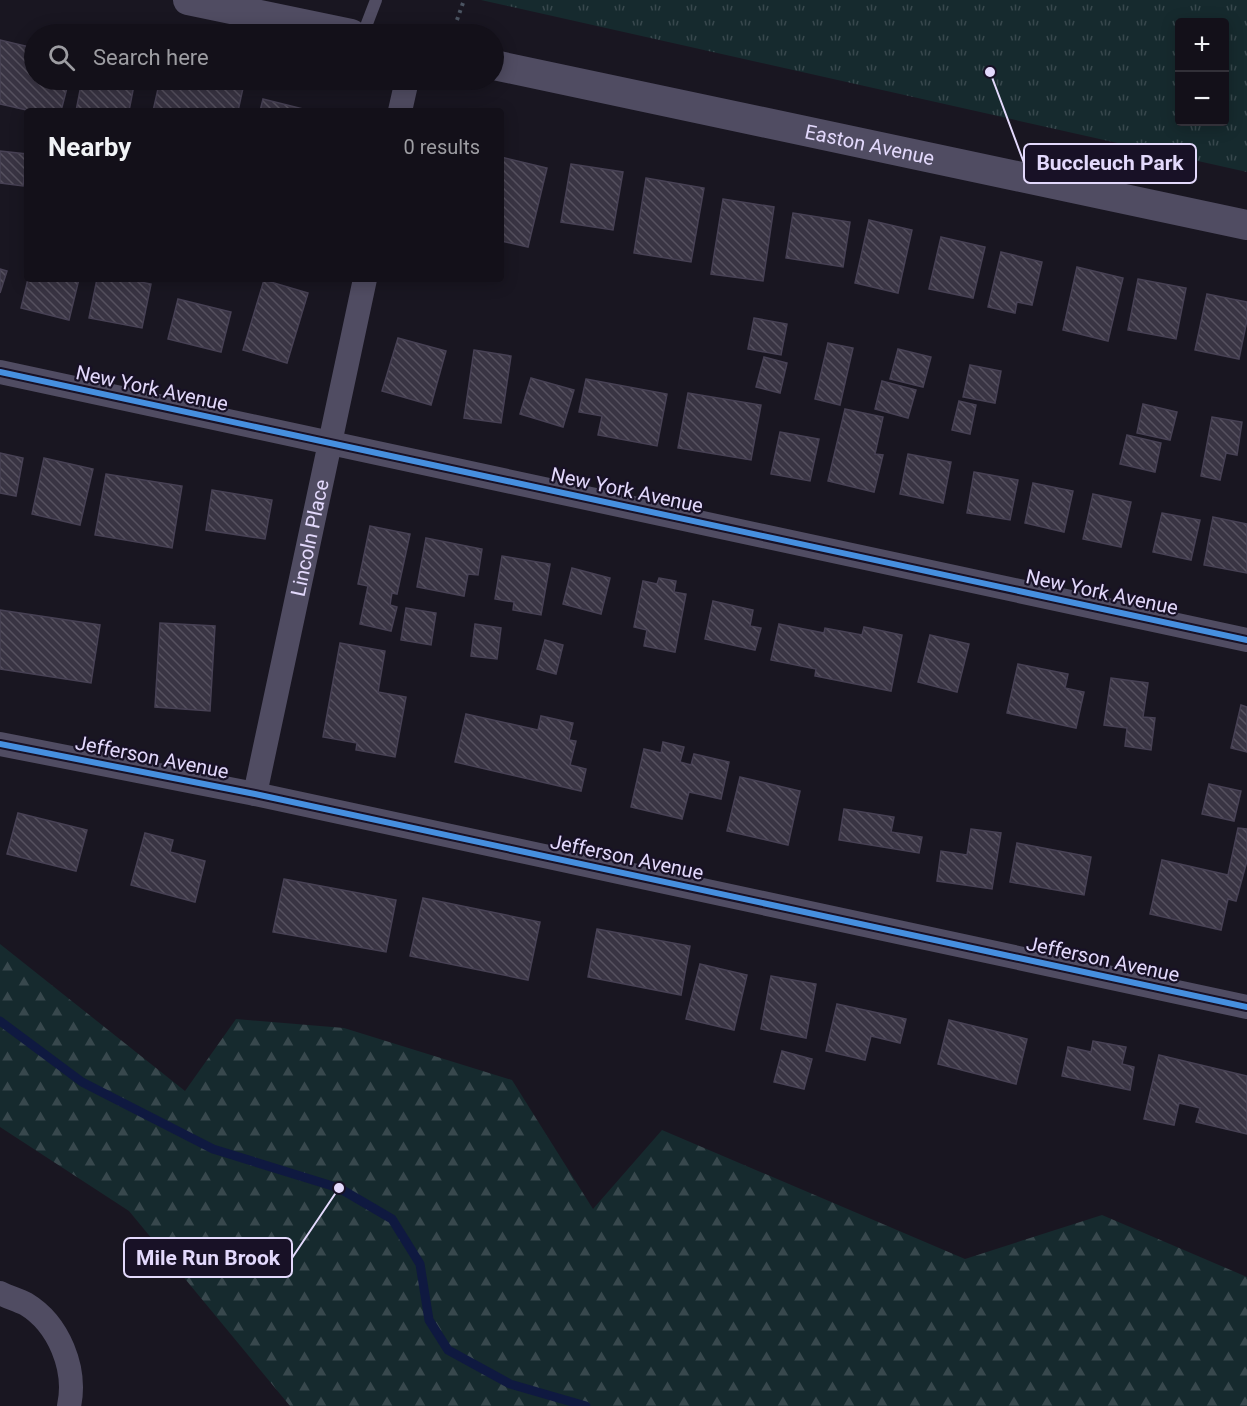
<!DOCTYPE html>
<meta charset="utf-8">
<style>
:root{--surface:#131019;--page:#1c1922;--text:#f1f3f6;--muted:#9d9da2;--line:#323038}
body{margin:0;font-family:Roboto,sans-serif;background:var(--page);color:var(--text)}
.controls{position:absolute;right:18px;top:18px;display:grid;overflow:hidden;border-radius:6px;box-shadow:0 3px 15px #0003}
.controls button{width:54px;height:54px;display:grid;place-items:center;padding:0;border:0;border-bottom:2px solid var(--line);background:var(--surface);color:var(--text);font:30px sans-serif}
.list{margin:0;padding:0;list-style:none}
h2{display:flex;justify-content:space-between;align-items:center;height:78px;margin:0;padding:0 24px;font-size:26px}
h2 small{font-size:20px;font-weight:400;color:var(--muted)}
.icon{flex:none;width:33px;height:33px;fill:none;stroke:currentColor;stroke-width:2;stroke-linecap:round;stroke-linejoin:round}
.map{position:relative;flex:none;width:1247px;height:1406px;overflow:hidden}
.search{position:absolute;background:var(--surface);box-shadow:0 3px 15px #0003;left:24px;top:24px;width:480px;height:66px;display:flex;align-items:center;gap:15px;box-sizing:border-box;padding:0 21px;border-radius:33px;color:var(--muted);font-size:22px}
.panel{position:absolute;background:var(--surface);box-shadow:0 3px 15px #0003;left:24px;top:108px;width:480px;height:174px;border-radius:6px}
.map>svg:first-child{display:block}
.forest{fill:url(#forest-firs)}
.park{fill:url(#park-tufts);fill-rule:evenodd}
.lines{fill:none;stroke-linecap:round;stroke-linejoin:round}
.stream{stroke:#0f1940;stroke-width:9}
.building{fill:url(#building-back-hatch);stroke:#474154;stroke-width:1.5}
.path{stroke:#4b5462;stroke-width:4;stroke-dasharray:3 4.5;stroke-linecap:butt}
.service{stroke:#504c62;stroke-width:12}
.minor{stroke:#504c62;stroke-width:24}
.tertiary{stroke:#504c62;stroke-width:30}
.cycleway-casing{stroke:#181126;stroke-width:10}
.cycleway{stroke:#468fdf;stroke-width:6}
.labels{text-anchor:middle;dominant-baseline:central;stroke-width:4.5;stroke-linejoin:round;paint-order:stroke}
.street-label{font-size:20px;fill:#e3d9fc;stroke:#181126}
.leader{fill:none;stroke:#e3d9fc;stroke-width:2}
.callout-dot{fill:#e3d9fc;stroke:#181126;stroke-width:2}
.callout{fill:#181126;stroke:#e3d9fc;stroke-width:2}
.callout-label{font-size:21px;text-anchor:middle;font-weight:bold;fill:#e3d9fc}
</style>
<div class="map">
<svg width="1247" height="1406" viewBox="0 0 1247 1406">
<defs>
<pattern id="forest-firs" width="22" height="20" patternUnits="userSpaceOnUse" patternTransform="scale(1.5)"><rect width="22" height="20" fill="#162a2e"/><path d="M5 1l3.5 6h-7zM16 11l3.5 6h-7z" fill="#38484d"/></pattern>
<pattern id="park-tufts" width="24" height="20" patternUnits="userSpaceOnUse" patternTransform="scale(1.5)"><rect width="24" height="20" fill="#162a2e"/><path d="M3 7l-1-3M5 7V3M7 7l1-3M15 17l-1-3M17 17v-4M19 17l1-3" fill="none" stroke="#38484d"/></pattern>
<pattern id="building-back-hatch" width="6" height="6" patternUnits="userSpaceOnUse" patternTransform="scale(1.5)"><rect width="6" height="6" fill="#393443"/><path d="M-1 5l2 2M0 0l6 6M5-1l2 2" fill="none" stroke="#56515f"/></pattern>
</defs>
<rect width="100%" height="100%" fill="#191621"/>
<polygon class="forest" points="0,944 185,1091 236,1019 344,1028 512,1080 593,1209 662,1130 965,1259 1102,1215 1247,1277 1247,1406 290,1406 129,1211 0,1127"/>
<path class="park" d="M481,0H1247V172ZM1180,22H1224V122H1180Z"/>
<g class="lines">
<polyline class="stream" points="0,1021 82,1082 213,1149 339,1188 392,1219 420,1264 429,1320 448,1350 510,1384 586,1406"/>
</g>
<g class="building">
<polygon points="0,40 34,48 34,80 69,80 61,111 31,111 0,104"/>
<polygon points="82,80 135,80 129,111 76,111"/>
<polygon points="160,80 204,80 243,88 238,111 153,111"/>
<polygon points="263,99 311,111 260,111"/>
<polygon points="0,151 27,154 23,186 0,183"/>
<polygon points="501,157 547,168 528,247 501,241"/>
<polygon points="571,164 623,172 613,230 561,222"/>
<polygon points="646,178 704,188 691,262 634,253"/>
<polygon points="723,199 774,207 763,281 711,274"/>
<polygon points="793,213 850,222 843,267 786,258"/>
<polygon points="869,220 912,230 898,293 855,283"/>
<polygon points="941,237 985,247 973,298 929,289"/>
<polygon points="1001,252 1042,262 1032,305 1017,302 1015,313 988,307"/>
<polygon points="1077,267 1123,278 1108,341 1063,330"/>
<polygon points="0,269 7,271 0,293"/>
<polygon points="28,279 79,279 69,320 21,308"/>
<polygon points="97,279 125,279 151,284 142,328 89,318"/>
<polygon points="1138,279 1186,288 1176,339 1128,330"/>
<polygon points="264,280 308,293 287,363 243,350"/>
<polygon points="1207,294 1247,302 1247,320 1239,359 1195,350"/>
<polygon points="178,299 231,312 221,352 168,339"/>
<polygon points="754,318 787,324 781,355 748,349"/>
<polygon points="398,338 446,351 431,405 382,391"/>
<polygon points="828,343 853,348 840,405 815,399"/>
<polygon points="898,349 931,357 923,387 890,379"/>
<polygon points="474,350 511,356 501,423 464,418"/>
<polygon points="764,357 787,363 780,393 756,387"/>
<polygon points="970,365 1001,371 995,403 963,397"/>
<polygon points="531,378 574,390 563,427 520,414"/>
<polygon points="586,379 667,394 657,446 598,435 602,416 579,412"/>
<polygon points="882,381 916,390 908,418 875,409"/>
<polygon points="688,393 761,405 751,460 678,448"/>
<polygon points="959,401 976,405 970,434 952,430"/>
<polygon points="1143,404 1177,412 1170,440 1137,433"/>
<polygon points="845,409 883,417 875,454 883,455 874,492 828,481"/>
<polygon points="1212,417 1242,422 1237,455 1226,453 1220,480 1201,476"/>
<polygon points="780,432 819,439 810,481 771,474"/>
<polygon points="1127,435 1161,443 1155,472 1120,464"/>
<polygon points="0,453 23,458 16,496 0,493"/>
<polygon points="908,454 951,462 943,503 900,494"/>
<polygon points="44,458 93,469 80,525 32,514"/>
<polygon points="974,472 1018,480 1010,520 967,513"/>
<polygon points="106,474 182,486 172,548 95,535"/>
<polygon points="1033,483 1073,491 1064,532 1025,523"/>
<polygon points="212,490 272,500 265,539 206,530"/>
<polygon points="1093,494 1131,502 1121,547 1083,539"/>
<polygon points="1162,513 1200,520 1191,560 1153,552"/>
<polygon points="1213,517 1247,524 1247,573 1204,565"/>
<polygon points="370,526 410,534 397,594 392,593 390,605 397,607 391,631 360,624 368,586 358,584"/>
<polygon points="426,538 482,549 478,575 468,574 464,596 417,587"/>
<polygon points="502,556 550,564 541,615 513,610 514,602 495,599"/>
<polygon points="572,568 610,578 601,614 563,604"/>
<polygon points="659,578 676,581 674,592 686,594 675,652 644,646 647,630 634,627 643,581 657,584"/>
<polygon points="713,601 753,610 750,626 761,628 755,650 705,639"/>
<polygon points="406,608 436,613 431,645 401,640"/>
<polygon points="0,610 100,625 91,683 0,669"/>
<polygon points="160,623 215,626 210,711 155,707"/>
<polygon points="475,624 501,628 497,659 471,656"/>
<polygon points="779,624 824,633 825,628 862,635 864,627 902,635 891,691 815,676 816,669 771,660"/>
<polygon points="930,635 969,644 957,692 918,682"/>
<polygon points="545,640 563,645 556,674 537,669"/>
<polygon points="340,643 385,651 378,692 406,697 395,757 356,750 357,743 323,737"/>
<polygon points="1018,664 1068,674 1065,688 1084,692 1076,728 1007,713"/>
<polygon points="1111,678 1148,683 1143,717 1155,718 1151,750 1125,746 1127,728 1104,725"/>
<polygon points="1241,705 1247,707 1247,752 1231,748"/>
<polygon points="466,714 538,730 541,716 573,723 569,740 576,741 570,765 586,769 581,791 455,762"/>
<polygon points="663,742 684,747 680,762 691,765 694,754 729,762 721,799 689,792 682,819 631,807 644,749 661,753"/>
<polygon points="740,777 800,791 788,845 727,831"/>
<polygon points="1209,784 1241,791 1234,821 1202,814"/>
<polygon points="844,809 894,817 891,832 922,837 919,853 839,840"/>
<polygon points="18,813 87,830 76,871 7,854"/>
<polygon points="1238,828 1247,829 1247,861 1236,901 1228,899 1221,930 1150,914 1162,860 1228,875"/>
<polygon points="971,829 1001,833 992,889 937,881 941,851 967,855"/>
<polygon points="145,833 173,840 170,852 205,861 195,902 131,885"/>
<polygon points="1017,843 1091,857 1084,895 1010,882"/>
<polygon points="284,879 396,900 386,952 273,932"/>
<polygon points="423,898 540,922 528,980 410,956"/>
<polygon points="597,929 690,946 681,995 588,977"/>
<polygon points="700,964 747,975 734,1030 686,1019"/>
<polygon points="771,976 816,984 806,1038 761,1029"/>
<polygon points="837,1004 906,1019 900,1043 871,1036 865,1060 826,1051"/>
<polygon points="949,1020 1027,1039 1016,1084 938,1064"/>
<polygon points="1093,1041 1126,1047 1122,1064 1134,1067 1130,1090 1062,1076 1068,1047 1091,1052"/>
<polygon points="782,1051 812,1059 804,1089 774,1082"/>
<polygon points="1159,1055 1247,1076 1247,1134 1196,1122 1200,1108 1179,1103 1174,1125 1144,1119"/>
</g>
<g class="lines">
<polyline class="path" points="457,20 464,0"/>
<polyline class="service" points="363,34 376,0"/>
<g class="minor">
<polyline points="400,111 407,80"/>
<polyline points="0,372 1247,640"/>
<polyline points="0,744 255,794 1247,1007"/>
<path id="s1" d="M255,794L365,279"/>
<path d="M0,1293C8,1297 18,1300 26,1304C59,1324 77,1369 69,1406"/>
</g>
<g class="tertiary">
<polyline points="188,0 351,34"/>
<path id="s2" d="M494,65L1247,225"/>
</g>
<g class="cycleway-casing">
<g id="cycleway">
<polyline points="0,372 1247,640"/>
<polyline points="0,744 255,794 1247,1007"/>
</g>
</g>
<use href="#cycleway" class="cycleway"/>
</g>
<g class="labels">
<g class="street-label">
<text stroke="none"><textPath href="#s2" startOffset="384">Easton Avenue</textPath></text>
<text transform="translate(152 388) rotate(12)">New York Avenue</text>
<text transform="translate(627 490) rotate(12)">New York Avenue</text>
<text stroke="none"><textPath href="#s1" startOffset="262">Lincoln Place</textPath></text>
<text transform="translate(1102 592) rotate(12)">New York Avenue</text>
<text transform="translate(152 757) rotate(11)">Jefferson Avenue</text>
<text transform="translate(627 857) rotate(12)">Jefferson Avenue</text>
<text transform="translate(1103 959) rotate(12)">Jefferson Avenue</text>
</g>
</g>
<path class="leader" d="M990 72L1024 163M339 1188L292 1258"/>
<g class="callout-dot">
<circle cx="990" cy="72" r="6"/>
<circle cx="339" cy="1188" r="6"/>
</g>
<g class="callout">
<rect x="1024" y="144" width="172" height="39" rx="6"/>
<rect x="124" y="1238" width="168" height="39" rx="6"/>
</g>
<g class="callout-label">
<text x="1110" y="170">Buccleuch Park</text>
<text x="208" y="1265">Mile Run Brook</text>
</g>
</svg>
<div class="controls">
<button>+</button>
<button>−</button>
</div>
<div class="search"><svg class="icon" aria-label="search" viewBox="0 0 24 24"><circle cx="10" cy="10" r="6"/><path d="M15 15l6 6"/></svg>Search here</div>
<section class="panel">
<h2>Nearby<small>0 results</small></h2>
<ul class="list">
</ul>
</section>
</div>
